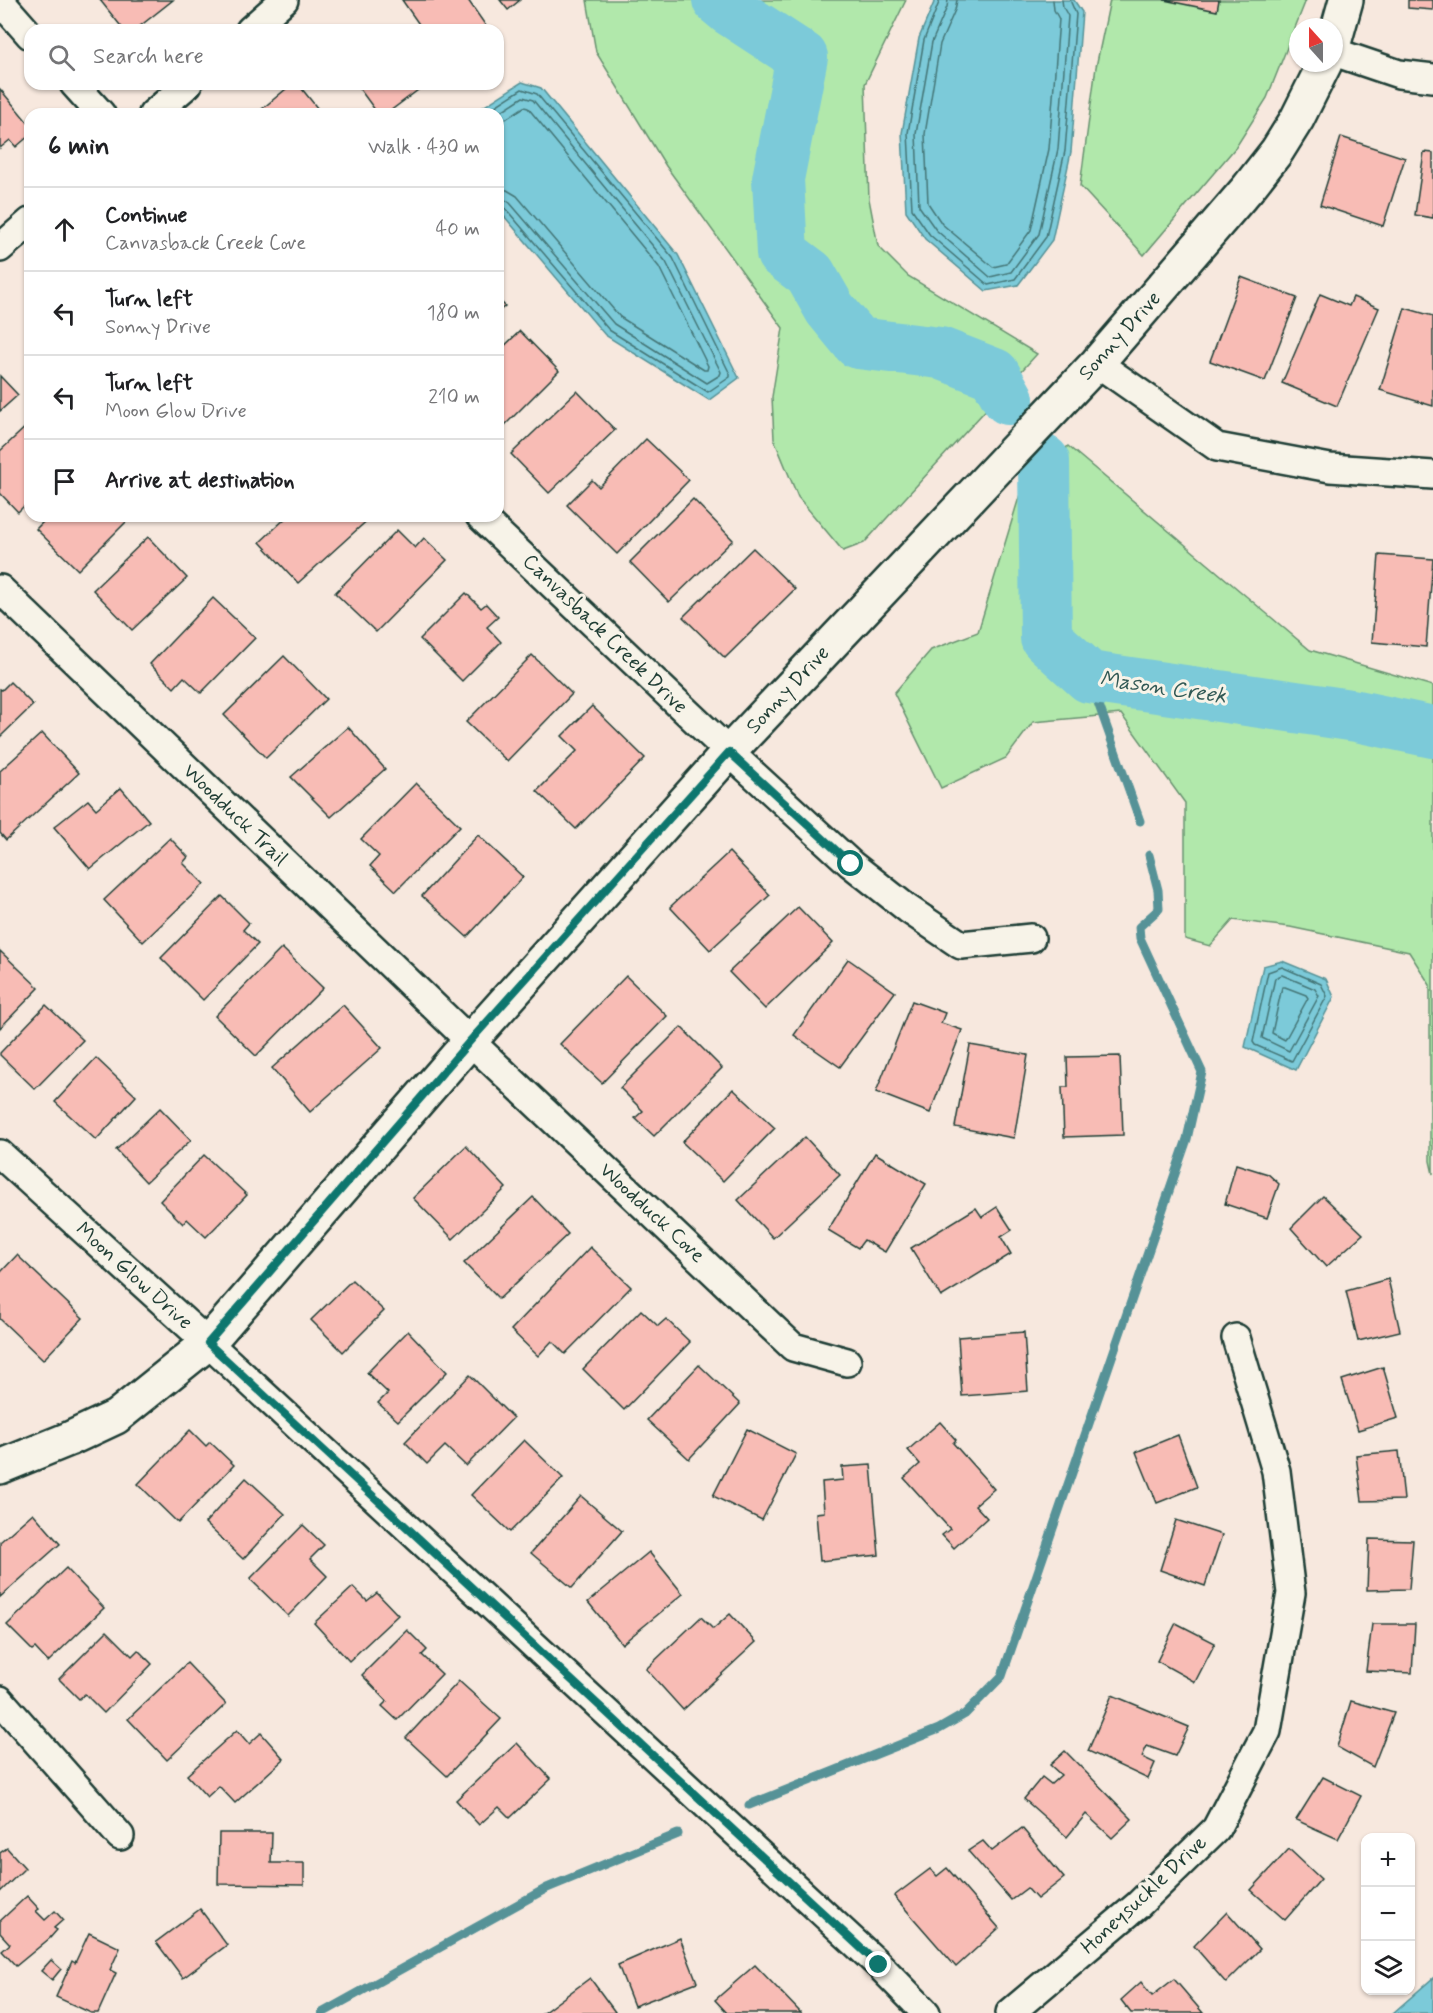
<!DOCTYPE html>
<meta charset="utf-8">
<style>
:root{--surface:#fff;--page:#f6f6f6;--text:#202124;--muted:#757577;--line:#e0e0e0}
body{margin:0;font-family:Mynerve,sans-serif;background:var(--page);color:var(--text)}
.controls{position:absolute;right:18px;bottom:18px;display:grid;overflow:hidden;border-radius:12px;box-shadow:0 2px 4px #0004}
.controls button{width:54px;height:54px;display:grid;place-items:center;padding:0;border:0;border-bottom:2px solid var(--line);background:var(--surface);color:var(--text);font:30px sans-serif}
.compass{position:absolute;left:1289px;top:18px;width:54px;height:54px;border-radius:50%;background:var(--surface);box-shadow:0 2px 4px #0004;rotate:339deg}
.stop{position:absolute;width:18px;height:18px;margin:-14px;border:4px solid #0f766e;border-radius:50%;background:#fff}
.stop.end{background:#0f766e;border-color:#fff;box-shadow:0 2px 6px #0008}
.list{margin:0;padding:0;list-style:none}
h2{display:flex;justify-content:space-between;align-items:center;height:78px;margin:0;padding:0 24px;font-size:26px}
h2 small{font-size:20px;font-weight:400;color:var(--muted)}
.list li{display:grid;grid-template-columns:39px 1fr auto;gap:18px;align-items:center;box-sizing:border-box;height:84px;padding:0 24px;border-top:2px solid var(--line)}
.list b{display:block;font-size:22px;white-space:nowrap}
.list p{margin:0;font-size:20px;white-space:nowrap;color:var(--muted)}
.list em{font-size:20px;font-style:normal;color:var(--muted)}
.icon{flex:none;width:33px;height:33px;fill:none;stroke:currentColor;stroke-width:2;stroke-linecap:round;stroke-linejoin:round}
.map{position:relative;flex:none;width:1433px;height:2013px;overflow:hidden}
.search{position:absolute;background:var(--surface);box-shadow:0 2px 4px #0004;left:24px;top:24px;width:480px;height:66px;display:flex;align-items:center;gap:15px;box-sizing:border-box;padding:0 21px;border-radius:18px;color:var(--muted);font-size:22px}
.panel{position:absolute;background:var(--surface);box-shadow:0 2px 4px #0004;left:24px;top:108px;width:480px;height:414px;border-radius:18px}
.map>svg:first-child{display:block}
.green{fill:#b1e8ab;stroke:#689270;stroke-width:1.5}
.water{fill:#7bcad9;stroke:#569297;stroke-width:1.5}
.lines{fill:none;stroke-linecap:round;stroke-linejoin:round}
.shore{stroke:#447576;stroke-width:1.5}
.stream{stroke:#569297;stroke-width:9}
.river{stroke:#7bcad9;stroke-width:52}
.building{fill:#f8bcb5;stroke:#1f3d34;stroke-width:1.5}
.street-casing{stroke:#1f3d34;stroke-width:32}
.secondary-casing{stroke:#1f3d34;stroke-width:38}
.street{stroke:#f7f3e8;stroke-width:27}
.secondary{stroke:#f7f3e8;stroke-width:33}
.route{stroke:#0f766e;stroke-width:8}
.labels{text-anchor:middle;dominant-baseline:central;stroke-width:6;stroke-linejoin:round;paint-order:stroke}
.street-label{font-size:21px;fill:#1f3d34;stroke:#f7f3e8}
.water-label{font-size:22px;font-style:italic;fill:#315955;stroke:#f7f3e8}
</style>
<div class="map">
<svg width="1433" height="2013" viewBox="0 0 1433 2013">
<rect width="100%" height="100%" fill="#f7e8de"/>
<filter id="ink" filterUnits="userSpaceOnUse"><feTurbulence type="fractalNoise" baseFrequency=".0167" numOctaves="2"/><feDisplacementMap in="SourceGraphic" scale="12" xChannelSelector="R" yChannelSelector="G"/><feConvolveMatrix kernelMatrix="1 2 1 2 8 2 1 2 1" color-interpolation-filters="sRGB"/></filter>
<g filter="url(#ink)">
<g class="green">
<polygon points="587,0 906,0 865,84 869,199 878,246 908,276 1037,354 864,543 843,551 798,497 774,439 772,397 783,328 666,166 596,52"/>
<polygon points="1110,0 1306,0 1267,98 1236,147 1144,255 1080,186 1096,67"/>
<polygon points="1068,446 1310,650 1433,686 1433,1174 1430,1161 1430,985 1409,952 1290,927 1233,920 1210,946 1185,939 1185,803 1121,714 1033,722 1006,758 941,788 894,693 931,650 978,632 1020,494"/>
</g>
<g class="water">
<polygon points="935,0 1074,0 1082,12 1071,152 1052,240 1018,285 986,291 925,239 906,211 902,133 919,38"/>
<polygon points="522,82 541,88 678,255 739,378 709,400 605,335 498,209 498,114 476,114 480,109"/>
<polygon points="1282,961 1326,979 1334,997 1296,1070 1245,1047 1263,966"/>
<polygon points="1433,1978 1433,2013 1393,2013"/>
</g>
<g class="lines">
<g class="shore">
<polyline points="940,0 924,40 908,133 912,209 930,235 988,285 1015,279 1046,237 1065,151 1076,14 1070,0"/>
<polyline points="948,0 947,7 932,42 916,134 919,206 936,230 990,277 1011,272 1039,234 1058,149 1068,16 1063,7 1062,0"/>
<polyline points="957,0 955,10 940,44 925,134 928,203 942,224 993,267 1006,264 1031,230 1049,149 1059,19 1054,10 1053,0"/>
<polyline points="483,114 522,89 537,94 673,258 730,374 730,377 708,392 609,330 505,208 498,206"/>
<polyline points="497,114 523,97 533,100 666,262 721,372 720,375 707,383 614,324 510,203 504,199 498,198"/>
<polyline points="498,124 524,107 528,108 659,267 708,366 707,370 704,370 620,317 517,196 507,190 498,189"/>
<polygon points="1282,967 1321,984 1327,996 1292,1061 1255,1045 1253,1042 1268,972"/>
<polygon points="1282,975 1315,989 1319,996 1289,1051 1262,1038 1275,978"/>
<polygon points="1282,987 1285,987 1306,995 1308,998 1285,1040 1272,1033"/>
</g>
<g class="stream">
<polyline points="1089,677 1140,821"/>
<polyline points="749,1805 939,1729 965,1714 1002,1676 1187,1139 1202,1072 1140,938 1139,927 1159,909 1158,890 1149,855"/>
<polyline points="322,2013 547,1888 678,1834"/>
</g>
<g class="river">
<polyline points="718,0 730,10 802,57 778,179 782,253 810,274 830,309 858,343 940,353 994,374 1008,399"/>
<polyline points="1044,461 1046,638 1089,677 1357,716 1433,732"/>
</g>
</g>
<g class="building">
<polygon points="100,0 173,0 135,30 124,30"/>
<polygon points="402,0 468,0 486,26 480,30 423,30"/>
<polygon points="500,0 520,0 508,10"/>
<polygon points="1164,0 1219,0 1217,11"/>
<polygon points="1408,0 1433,0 1433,10 1408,8"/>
<polygon points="292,84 298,84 322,114 256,114"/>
<polygon points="356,84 426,84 386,114 378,114"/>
<polygon points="0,89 30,125 30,135 16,147 10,140 0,148"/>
<polygon points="1341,137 1405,158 1383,226 1320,205"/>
<polygon points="1424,152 1433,153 1433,218 1415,215"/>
<polygon points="1241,277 1297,298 1265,381 1210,361"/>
<polygon points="1320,294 1349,306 1353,297 1379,308 1337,406 1282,383"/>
<polygon points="498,299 505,306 498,312"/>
<polygon points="1405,308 1433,316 1433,406 1380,390"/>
<polygon points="520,331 559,371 498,432 498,352"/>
<polygon points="0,376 18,395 0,411"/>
<polygon points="577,391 615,430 549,493 511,454"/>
<polygon points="30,423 30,500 18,512 0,493 0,451"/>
<polygon points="646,439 689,480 617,554 567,505 592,480 599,487"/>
<polygon points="693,499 733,540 669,602 630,562"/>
<polygon points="49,516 132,516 78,570 36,529"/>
<polygon points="288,516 372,516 298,583 260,542"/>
<polygon points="397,530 415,548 424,538 447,560 376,632 335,593"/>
<polygon points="148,537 187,578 132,630 93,590"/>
<polygon points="753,548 795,589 725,658 683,617"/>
<polygon points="1379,555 1433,559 1426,647 1372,642"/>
<polygon points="466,593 481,608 486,604 498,617 487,627 501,642 462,681 420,639"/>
<polygon points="213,598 255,638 201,693 184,677 174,688 150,664"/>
<polygon points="532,655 572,694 507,761 466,722"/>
<polygon points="284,656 326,699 266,758 224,715"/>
<polygon points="10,682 33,705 0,737 0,689 2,690"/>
<polygon points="592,706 645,758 576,829 537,791 577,751 562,736"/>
<polygon points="348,727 385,769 331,817 291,777"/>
<polygon points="42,733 79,773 6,840 0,833 0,771"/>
<polygon points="416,783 460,826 396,891 370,866 379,856 361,839"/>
<polygon points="121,788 149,821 90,869 54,827 88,800 96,809"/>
<polygon points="478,835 523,877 467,937 422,896"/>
<polygon points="170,838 188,857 183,863 204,884 143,942 104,900"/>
<polygon points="729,852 770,895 710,950 670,907"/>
<polygon points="222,896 249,923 243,930 258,944 203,1000 161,958"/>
<polygon points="798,907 833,943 765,1009 729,972"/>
<polygon points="282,948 323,988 256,1056 215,1016"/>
<polygon points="0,951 39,988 0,1028"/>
<polygon points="848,959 895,992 840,1067 794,1035"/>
<polygon points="626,976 667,1016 602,1083 560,1044"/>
<polygon points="912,1001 945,1013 941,1023 962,1030 930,1113 876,1092"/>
<polygon points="46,1005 83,1040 35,1089 0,1055 0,1053"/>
<polygon points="343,1005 382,1048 310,1112 272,1068"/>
<polygon points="681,1027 722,1068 654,1136 635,1118 643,1111 620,1088"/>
<polygon points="970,1045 1028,1055 1014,1138 955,1127"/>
<polygon points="1120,1056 1123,1135 1064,1137 1062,1087 1068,1087 1067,1057"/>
<polygon points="96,1058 136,1096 96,1140 55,1102"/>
<polygon points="733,1089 775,1128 723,1181 682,1142"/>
<polygon points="160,1108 191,1140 146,1182 116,1150"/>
<polygon points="805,1137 840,1175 773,1238 738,1200"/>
<polygon points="466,1146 506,1188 453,1239 413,1198"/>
<polygon points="875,1153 926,1184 885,1252 864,1240 858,1248 828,1230"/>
<polygon points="204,1155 247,1195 206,1237 187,1219 183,1224 160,1201"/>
<polygon points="1236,1164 1268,1174 1279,1184 1267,1218 1225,1204"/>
<polygon points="1323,1196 1363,1234 1326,1267 1291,1228"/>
<polygon points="533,1197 568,1234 499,1299 464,1263"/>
<polygon points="997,1207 1012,1230 1001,1237 1011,1254 941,1297 911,1248 976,1208 982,1217"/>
<polygon points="590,1247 631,1287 565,1354 552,1341 538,1356 511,1330"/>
<polygon points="17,1255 83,1318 43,1360 0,1319 0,1273"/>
<polygon points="1388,1279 1400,1331 1358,1341 1346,1291"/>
<polygon points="352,1280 384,1311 343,1352 311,1320"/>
<polygon points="641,1310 658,1326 666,1319 690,1342 624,1410 583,1369"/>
<polygon points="408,1331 447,1372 398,1421 378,1403 388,1393 367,1373"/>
<polygon points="1024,1332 1028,1391 962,1396 958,1337"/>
<polygon points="699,1365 740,1404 689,1459 647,1420"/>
<polygon points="1383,1367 1398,1418 1358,1430 1342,1380"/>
<polygon points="470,1375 513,1418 466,1466 445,1446 427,1464 405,1442"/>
<polygon points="940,1422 956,1440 953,1443 994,1489 975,1505 987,1518 954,1548 942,1535 950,1529 904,1478 920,1464 908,1450"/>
<polygon points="747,1429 796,1454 762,1520 713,1496"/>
<polygon points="190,1430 206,1446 210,1442 234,1465 178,1523 138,1484"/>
<polygon points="1178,1435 1197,1487 1157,1503 1136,1452"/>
<polygon points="524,1440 563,1478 510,1532 471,1495"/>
<polygon points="1399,1451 1404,1500 1362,1501 1356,1455"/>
<polygon points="871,1465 879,1555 820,1561 816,1513 824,1512 822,1482 843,1480 842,1467"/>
<polygon points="246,1478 285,1514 243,1559 205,1523"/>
<polygon points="581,1496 622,1531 572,1588 531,1553"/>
<polygon points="33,1513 60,1544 0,1597 0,1542"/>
<polygon points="1176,1520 1222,1535 1205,1586 1160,1570"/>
<polygon points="303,1525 324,1545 310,1559 327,1576 288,1616 250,1579"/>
<polygon points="1369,1539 1413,1540 1409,1589 1367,1590"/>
<polygon points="649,1552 683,1594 622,1644 588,1602"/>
<polygon points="66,1568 104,1608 48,1662 35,1648 32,1650 7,1625"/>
<polygon points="353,1587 367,1601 377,1593 398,1615 349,1661 314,1623"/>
<polygon points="730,1614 756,1642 683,1710 646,1669 701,1617 713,1629"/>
<polygon points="1176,1623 1215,1643 1195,1682 1157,1661"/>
<polygon points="1372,1624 1415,1624 1412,1673 1366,1671"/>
<polygon points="407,1630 427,1650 422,1655 442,1674 397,1720 382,1706 387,1701 362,1675"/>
<polygon points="107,1631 132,1656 138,1650 152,1664 104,1713 85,1694 79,1699 59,1679"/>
<polygon points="187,1663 226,1704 167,1760 128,1719"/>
<polygon points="459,1681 501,1719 447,1776 406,1738"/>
<polygon points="1112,1695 1189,1727 1175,1756 1147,1746 1142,1757 1155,1763 1148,1779 1088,1751"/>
<polygon points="1351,1701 1394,1713 1373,1767 1337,1747"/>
<polygon points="237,1730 249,1744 261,1733 284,1759 235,1803 219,1786 207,1797 187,1775"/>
<polygon points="517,1743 551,1779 510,1818 499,1807 479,1825 456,1800"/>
<polygon points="1065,1751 1132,1819 1112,1838 1086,1814 1067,1837 1024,1799 1042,1777 1051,1784 1061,1775 1050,1765"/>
<polygon points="1323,1777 1361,1796 1338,1839 1296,1820"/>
<polygon points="1022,1828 1064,1878 1037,1899 1027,1888 1011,1900 968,1851 983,1841 992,1851"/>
<polygon points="219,1833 272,1833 271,1863 304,1863 304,1885 218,1884"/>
<polygon points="7,1848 25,1868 0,1892 0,1853"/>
<polygon points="1289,1849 1321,1879 1285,1920 1251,1890"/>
<polygon points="947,1868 999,1928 956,1967 894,1896 930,1869 937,1876"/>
<polygon points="27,1896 39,1909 36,1911 45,1920 55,1911 63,1920 54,1928 57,1930 50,1938 16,1966 2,1951 10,1944 0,1933 0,1921"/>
<polygon points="200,1909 227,1945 183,1978 156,1942"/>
<polygon points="1227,1912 1260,1949 1226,1983 1194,1946"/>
<polygon points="89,1933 120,1948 110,1970 116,1973 98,2013 91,2013 56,1997 72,1961 75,1963"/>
<polygon points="680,1938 697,1982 634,2006 618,1965"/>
<polygon points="51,1960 61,1969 52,1980 41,1971"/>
<polygon points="755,1965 801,2013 727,2013 715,2000"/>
<polygon points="590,1978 615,2012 614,2013 543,2013"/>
<polygon points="1174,1979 1203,2013 1131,2013 1121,2000 1141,1982 1152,1996"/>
</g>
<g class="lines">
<g class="street-casing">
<g id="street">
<polyline points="0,1 30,35"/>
<polyline points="250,30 284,0"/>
<polyline points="1334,52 1399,74 1433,78"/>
<polyline points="74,84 101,114"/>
<polyline points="153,114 188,84"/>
<polyline points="0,248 30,222"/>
<polyline points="1097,363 1217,447 1330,468 1433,475"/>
<polyline points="480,516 729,752 851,864 908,909 961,945 1031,938"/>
<polyline points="0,589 470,1041 793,1347 847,1362"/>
<polyline points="0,1154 208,1343 879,1965 926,2013"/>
<polyline points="0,1700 120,1836"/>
<polyline points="1010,2013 1138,1905 1216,1829 1267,1731 1291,1593 1276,1471 1236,1338"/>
</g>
</g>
<g class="secondary-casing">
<g id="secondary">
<polyline points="1334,43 1346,0"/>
<polyline points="0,1467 69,1439 116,1417 208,1343 470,1041 729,752 1097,363 1248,188 1277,151 1297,119 1325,63"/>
</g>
</g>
<use href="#street" class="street"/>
<use href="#secondary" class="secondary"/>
</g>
</g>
<g class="lines" filter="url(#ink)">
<polyline class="route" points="851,864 729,752 470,1041 208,1343 879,1965"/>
</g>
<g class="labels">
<g class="street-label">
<text transform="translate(1120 336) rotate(-48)">Sonny Drive</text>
<text transform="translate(605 634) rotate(44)">Canvasback Creek Drive</text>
<text transform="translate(788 690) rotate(-47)">Sonny Drive</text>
<text transform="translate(235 815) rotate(44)">Woodduck Trail</text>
<text transform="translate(652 1213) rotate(43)">Woodduck Cove</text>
<text transform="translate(134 1276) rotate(42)">Moon Glow Drive</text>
<text transform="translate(1144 1895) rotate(-43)">Honeysuckle Drive</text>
</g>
<g class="water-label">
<text transform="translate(1163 688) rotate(8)">Mason Creek</text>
</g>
</g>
</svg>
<div class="controls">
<button>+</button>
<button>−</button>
<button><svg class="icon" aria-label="layers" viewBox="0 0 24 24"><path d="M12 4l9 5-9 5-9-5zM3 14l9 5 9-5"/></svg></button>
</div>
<svg class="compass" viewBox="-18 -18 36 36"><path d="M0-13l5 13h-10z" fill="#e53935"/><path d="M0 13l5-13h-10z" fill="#757577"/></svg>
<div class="stop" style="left:851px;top:864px"></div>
<div class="stop end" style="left:879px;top:1965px"></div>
<div class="search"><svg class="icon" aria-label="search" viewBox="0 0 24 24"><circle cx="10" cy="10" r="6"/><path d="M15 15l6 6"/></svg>Search here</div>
<section class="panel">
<h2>6 min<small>Walk · 430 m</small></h2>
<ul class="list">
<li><svg class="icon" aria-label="ahead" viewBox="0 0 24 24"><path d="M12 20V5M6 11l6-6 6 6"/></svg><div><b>Continue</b><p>Canvasback Creek Cove</p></div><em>40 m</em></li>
<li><svg class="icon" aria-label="left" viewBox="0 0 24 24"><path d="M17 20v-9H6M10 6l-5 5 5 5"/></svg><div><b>Turn left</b><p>Sonny Drive</p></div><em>180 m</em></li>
<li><svg class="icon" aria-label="left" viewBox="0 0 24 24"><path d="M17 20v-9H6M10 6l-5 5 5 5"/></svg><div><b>Turn left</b><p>Moon Glow Drive</p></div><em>210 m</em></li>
<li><svg class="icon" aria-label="arrive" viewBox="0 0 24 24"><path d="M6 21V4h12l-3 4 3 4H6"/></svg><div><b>Arrive at destination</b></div></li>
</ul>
</section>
</div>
